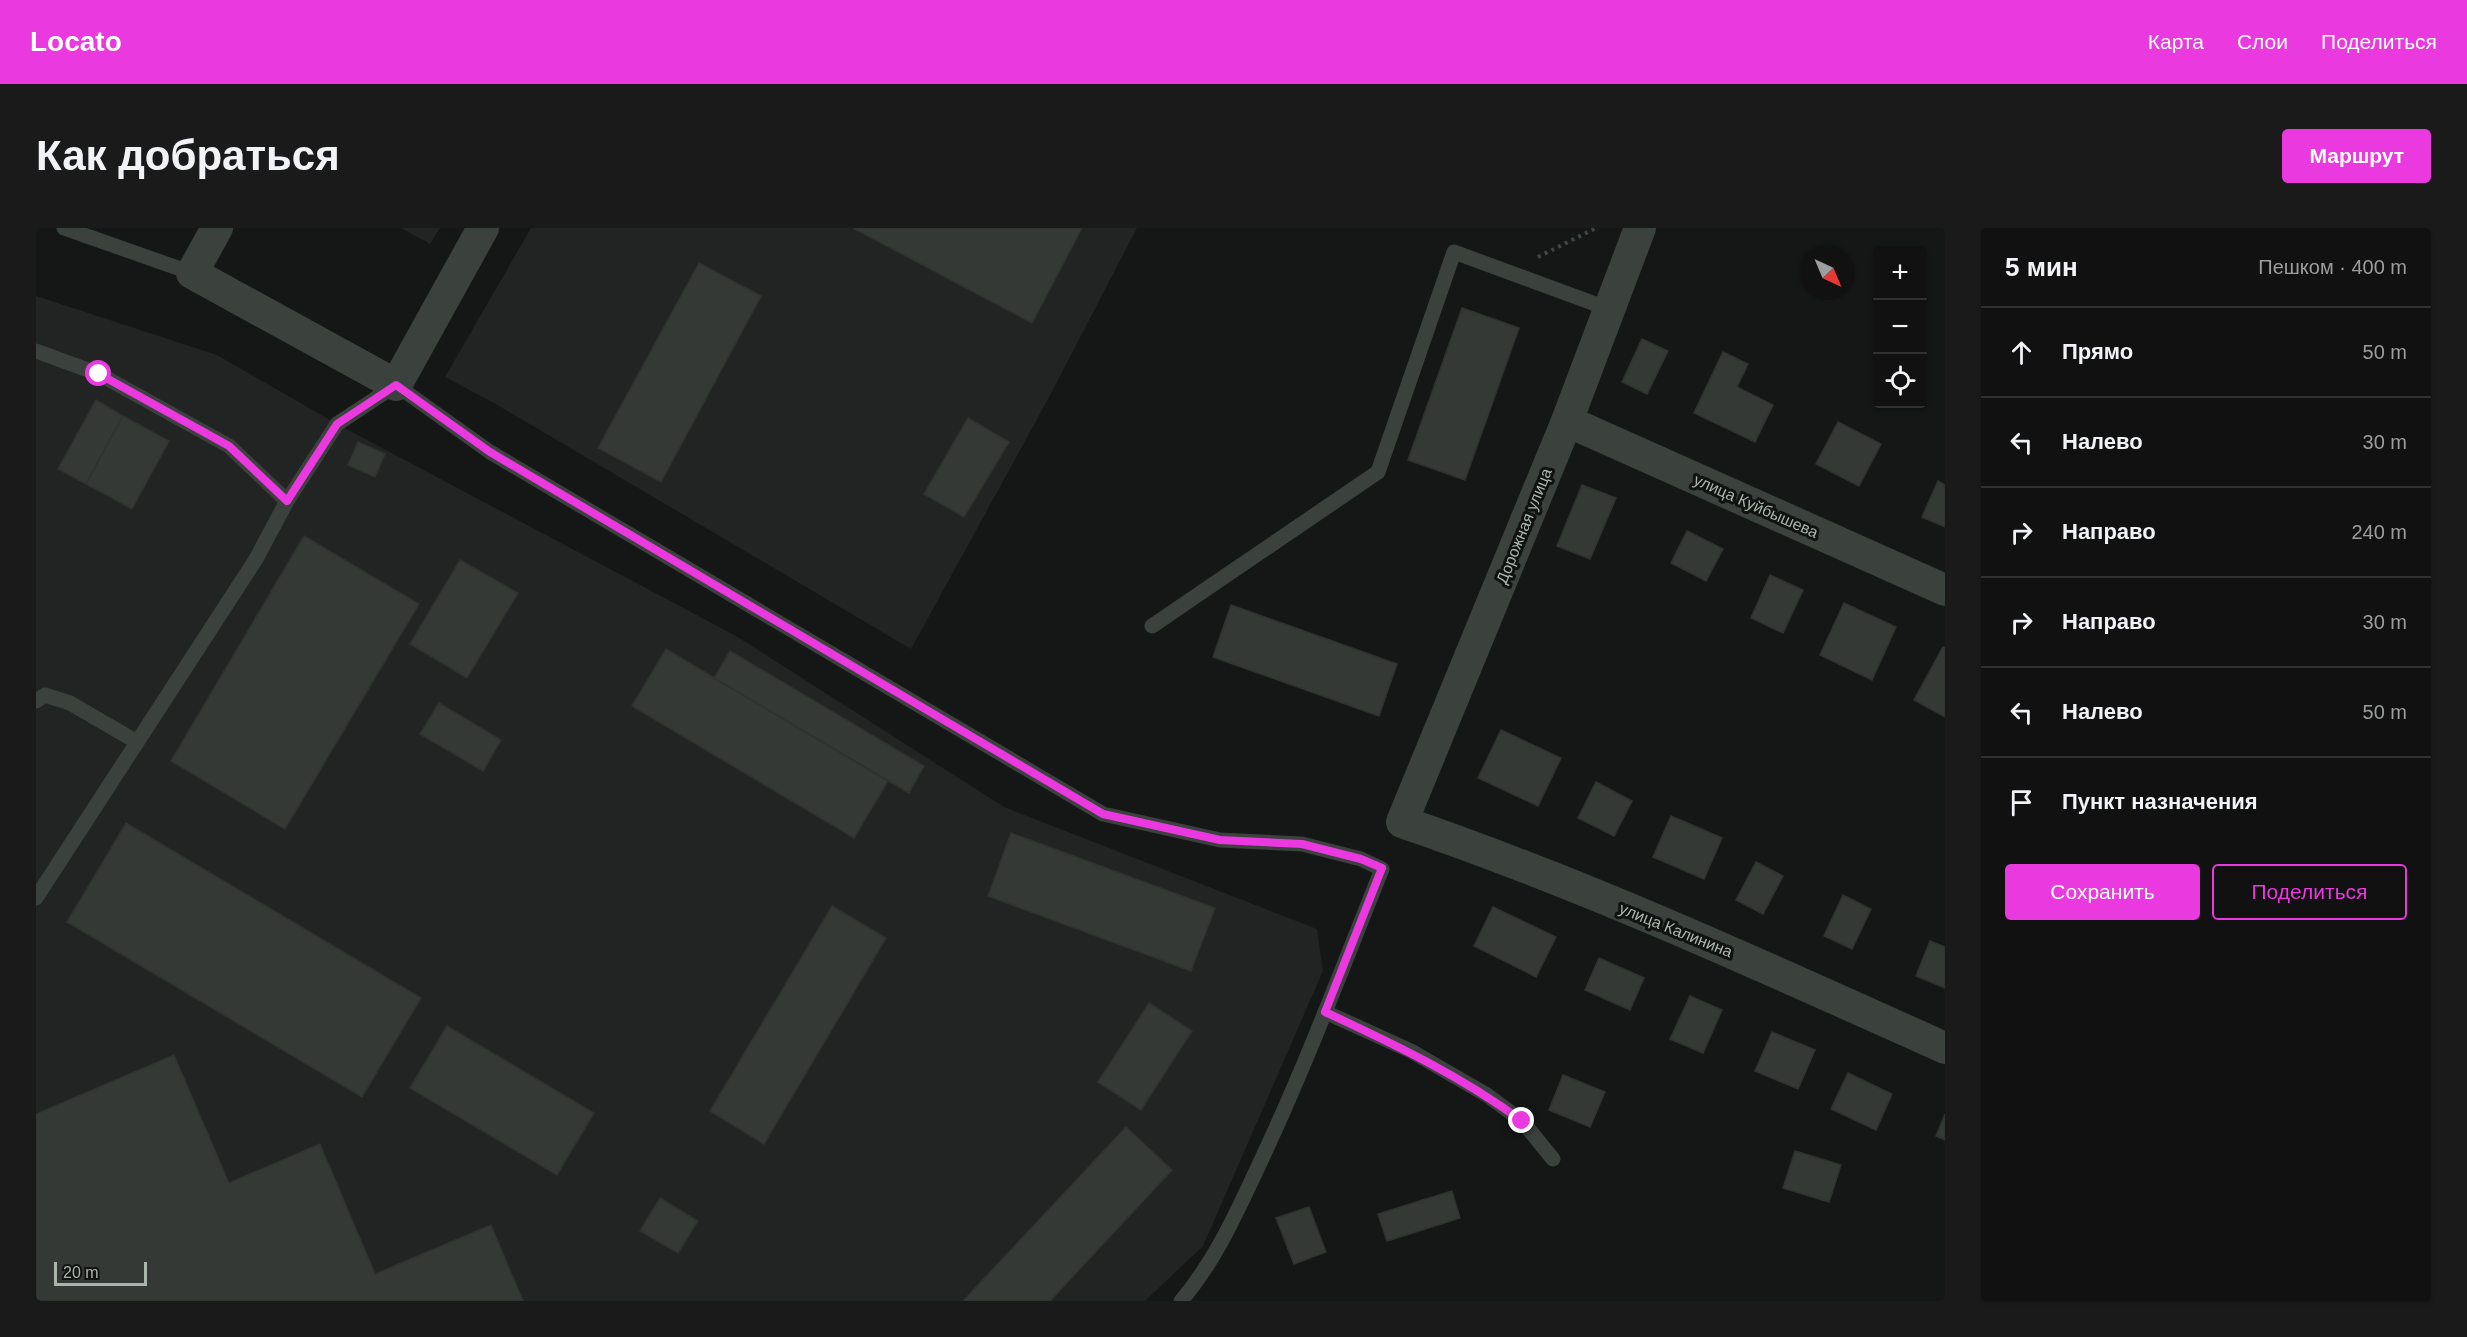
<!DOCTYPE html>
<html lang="ru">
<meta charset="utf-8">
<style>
:root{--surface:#101110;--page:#191a19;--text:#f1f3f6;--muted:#9c9d9f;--line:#303130;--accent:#ea39de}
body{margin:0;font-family:Arial,sans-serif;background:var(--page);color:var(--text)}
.controls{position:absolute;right:18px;top:18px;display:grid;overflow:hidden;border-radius:6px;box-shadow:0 2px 4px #0004}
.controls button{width:54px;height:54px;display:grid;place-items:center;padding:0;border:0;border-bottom:2px solid var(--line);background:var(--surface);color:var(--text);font:30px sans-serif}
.compass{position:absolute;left:1765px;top:18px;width:54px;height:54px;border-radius:50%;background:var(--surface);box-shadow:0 2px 4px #0004;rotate:136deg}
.scale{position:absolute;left:18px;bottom:15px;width:93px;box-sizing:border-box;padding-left:6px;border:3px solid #a7b6a9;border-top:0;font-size:16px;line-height:21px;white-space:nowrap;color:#a7b6a9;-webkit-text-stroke:4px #101211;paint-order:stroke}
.stop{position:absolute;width:18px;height:18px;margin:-14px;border:4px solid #ea39de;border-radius:50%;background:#fff}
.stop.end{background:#ea39de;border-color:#fff;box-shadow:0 2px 6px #0008}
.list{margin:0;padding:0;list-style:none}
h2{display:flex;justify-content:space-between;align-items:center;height:78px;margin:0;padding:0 24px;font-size:26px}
h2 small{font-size:20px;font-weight:400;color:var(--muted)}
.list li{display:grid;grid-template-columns:39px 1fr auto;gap:18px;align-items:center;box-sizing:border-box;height:90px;padding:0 24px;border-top:2px solid var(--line)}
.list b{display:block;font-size:22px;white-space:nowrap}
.list em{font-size:20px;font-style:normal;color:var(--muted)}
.actions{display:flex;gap:12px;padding:18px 24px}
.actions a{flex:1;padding:14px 0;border:2px solid var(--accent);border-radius:6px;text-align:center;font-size:21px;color:var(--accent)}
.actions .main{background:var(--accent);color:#fff}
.icon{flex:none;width:33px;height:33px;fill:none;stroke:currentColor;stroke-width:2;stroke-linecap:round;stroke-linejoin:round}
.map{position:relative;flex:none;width:1909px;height:1073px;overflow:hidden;border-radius:6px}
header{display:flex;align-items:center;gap:36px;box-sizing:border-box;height:84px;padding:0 30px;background:var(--accent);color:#fff}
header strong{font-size:28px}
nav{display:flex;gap:33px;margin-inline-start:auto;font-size:21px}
.intro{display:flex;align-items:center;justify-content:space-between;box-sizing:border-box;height:144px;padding:0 36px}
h1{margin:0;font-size:42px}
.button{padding:15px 27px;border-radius:6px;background:var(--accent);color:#fff;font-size:21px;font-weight:700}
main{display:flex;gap:36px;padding:0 36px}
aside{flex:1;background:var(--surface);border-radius:6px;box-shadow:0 2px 4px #0004}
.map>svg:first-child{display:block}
.built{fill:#212422}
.building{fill:#353936;stroke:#2f3330;stroke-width:1.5}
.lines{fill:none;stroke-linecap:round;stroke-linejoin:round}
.path{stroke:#404741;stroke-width:4;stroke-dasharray:3 4.5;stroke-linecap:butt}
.lane{stroke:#3b413c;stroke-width:15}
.street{stroke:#3b413c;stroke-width:32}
.route{stroke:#ea39de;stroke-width:8}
.labels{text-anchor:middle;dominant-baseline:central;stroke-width:6;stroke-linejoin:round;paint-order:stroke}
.street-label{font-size:16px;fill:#a7b6a9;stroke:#101211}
</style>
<header>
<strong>Locato</strong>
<nav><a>Карта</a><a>Слои</a><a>Поделиться</a></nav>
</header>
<div class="intro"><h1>Как добраться</h1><a class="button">Маршрут</a></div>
<main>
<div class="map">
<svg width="1909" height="1073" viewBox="0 0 1909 1073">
<rect width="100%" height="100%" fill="#151716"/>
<g class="built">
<polygon points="365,0 404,0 394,16"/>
<polygon points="495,0 1101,0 1011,173 875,421 458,175 409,149"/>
<polygon points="0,68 181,127 301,196 700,408 968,579 1281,701 1287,743 1167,1018 1109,1073 0,1073"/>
</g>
<g class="building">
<polygon points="817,0 1046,0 996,95"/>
<polygon points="663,35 725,68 625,254 562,220"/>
<polygon points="1426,80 1483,100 1429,252 1372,232"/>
<polygon points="1606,111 1632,123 1611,166 1586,154"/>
<polygon points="1687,124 1712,136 1701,159 1737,177 1719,214 1658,185"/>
<polygon points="60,172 87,188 50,256 22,241"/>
<polygon points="87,188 133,213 96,281 50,256"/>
<polygon points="932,190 973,214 928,289 888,266"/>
<polygon points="1802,194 1845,216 1823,258 1780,236"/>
<polygon points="322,214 349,226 339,249 312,237"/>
<polygon points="1902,253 1909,257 1909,299 1886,289"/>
<polygon points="1546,257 1580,270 1554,331 1521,318"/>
<polygon points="1651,303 1687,321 1670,353 1635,335"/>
<polygon points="268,308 383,376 249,601 135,533"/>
<polygon points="424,332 482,365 431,450 374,416"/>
<polygon points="1734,347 1767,362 1747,405 1715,390"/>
<polygon points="1808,375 1860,399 1836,452 1784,427"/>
<polygon points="1195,377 1361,436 1343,488 1177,429"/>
<polygon points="1907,419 1909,420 1909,489 1878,472"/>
<polygon points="630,421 852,553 818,610 596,478"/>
<polygon points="694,423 888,538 873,565 678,450"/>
<polygon points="403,475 465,512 447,543 384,506"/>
<polygon points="1465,502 1525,530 1502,578 1442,550"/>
<polygon points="1560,554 1596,573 1578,608 1542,590"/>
<polygon points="1635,588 1686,610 1668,651 1617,629"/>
<polygon points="90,595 385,770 326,869 31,694"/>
<polygon points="975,605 1179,680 1155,743 952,668"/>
<polygon points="1720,634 1747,648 1727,686 1700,672"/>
<polygon points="1807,667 1835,681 1816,721 1788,708"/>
<polygon points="796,678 850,710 728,916 674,883"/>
<polygon points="1457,679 1520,709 1500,749 1438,718"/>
<polygon points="1894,713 1909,719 1909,760 1880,748"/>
<polygon points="1563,730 1608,750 1594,782 1549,762"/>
<polygon points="1654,768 1686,782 1667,825 1634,811"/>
<polygon points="1113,775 1156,803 1105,882 1062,854"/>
<polygon points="411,798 558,885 521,947 374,860"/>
<polygon points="1736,804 1779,822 1762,861 1719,843"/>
<polygon points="138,827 193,955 284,916 339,1046 455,997 487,1073 0,1073 0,886"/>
<polygon points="1812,845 1856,866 1840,902 1795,881"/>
<polygon points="1527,847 1569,864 1554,899 1513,882"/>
<polygon points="1909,886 1909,912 1900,908"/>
<polygon points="1090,899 1136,942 1014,1073 927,1073"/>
<polygon points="1759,923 1805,937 1793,974 1747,960"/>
<polygon points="1416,963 1424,990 1351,1013 1342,986"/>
<polygon points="624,970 662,993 642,1025 604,1003"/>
<polygon points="1273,979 1290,1024 1258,1036 1240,990"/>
</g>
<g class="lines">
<polyline class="path" points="1502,29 1560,0"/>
<g class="lane">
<polyline points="28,0 156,45"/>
<polyline points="0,123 63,146 193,218 251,273"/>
<polyline points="1116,398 1342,244 1418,24 1573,81"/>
<polyline points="0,473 9,467 34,475 101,514"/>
<path d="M0,670L220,331L251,273L301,196L360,157L454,224L1067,586L1184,612L1266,616L1325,631L1346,641C1306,741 1268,842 1222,939C1200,986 1179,1033 1145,1073"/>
<polyline points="1289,784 1375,823 1451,867 1486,893 1517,931"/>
</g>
<g class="street">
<polyline points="181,0 156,45 360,157 447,0"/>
<path d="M1604,0L1531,193L1366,594C1551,657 1731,740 1909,820"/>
<polyline points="1531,193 1909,362"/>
</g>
</g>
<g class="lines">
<path class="route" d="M63,146L193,218L251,273L301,196L360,157L454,224L1067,586L1184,612L1266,616L1325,631L1346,640L1289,784C1358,816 1425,848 1486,893"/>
</g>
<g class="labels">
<g class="street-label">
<text transform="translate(1720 278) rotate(24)">улица Куйбышева</text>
<text transform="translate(1488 298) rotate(-68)">Дорожная улица</text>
<text transform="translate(1640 702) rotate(22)">улица Калинина</text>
</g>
</g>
</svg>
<div class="controls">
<button>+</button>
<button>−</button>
<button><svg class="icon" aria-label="locate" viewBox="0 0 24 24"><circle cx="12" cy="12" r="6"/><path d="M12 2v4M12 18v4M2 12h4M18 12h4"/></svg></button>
</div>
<svg class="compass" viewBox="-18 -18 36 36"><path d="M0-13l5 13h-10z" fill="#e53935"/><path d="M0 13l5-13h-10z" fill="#9c9d9f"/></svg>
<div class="scale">20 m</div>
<div class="stop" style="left:63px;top:146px"></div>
<div class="stop end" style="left:1486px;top:893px"></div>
</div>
<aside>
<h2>5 мин<small>Пешком · 400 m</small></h2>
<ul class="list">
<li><svg class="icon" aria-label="ahead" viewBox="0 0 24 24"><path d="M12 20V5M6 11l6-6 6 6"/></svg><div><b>Прямо</b></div><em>50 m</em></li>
<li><svg class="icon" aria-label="left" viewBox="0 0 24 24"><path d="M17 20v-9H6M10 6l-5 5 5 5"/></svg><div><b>Налево</b></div><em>30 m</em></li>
<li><svg class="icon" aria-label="right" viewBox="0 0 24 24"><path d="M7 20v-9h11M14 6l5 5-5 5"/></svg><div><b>Направо</b></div><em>240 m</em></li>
<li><svg class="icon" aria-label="right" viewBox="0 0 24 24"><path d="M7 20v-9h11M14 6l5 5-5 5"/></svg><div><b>Направо</b></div><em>30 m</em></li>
<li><svg class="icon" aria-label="left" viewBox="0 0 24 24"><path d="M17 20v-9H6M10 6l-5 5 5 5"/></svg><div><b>Налево</b></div><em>50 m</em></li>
<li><svg class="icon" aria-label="arrive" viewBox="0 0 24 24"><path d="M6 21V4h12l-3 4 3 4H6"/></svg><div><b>Пункт назначения</b></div></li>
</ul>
<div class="actions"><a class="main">Сохранить</a><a>Поделиться</a></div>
</aside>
</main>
